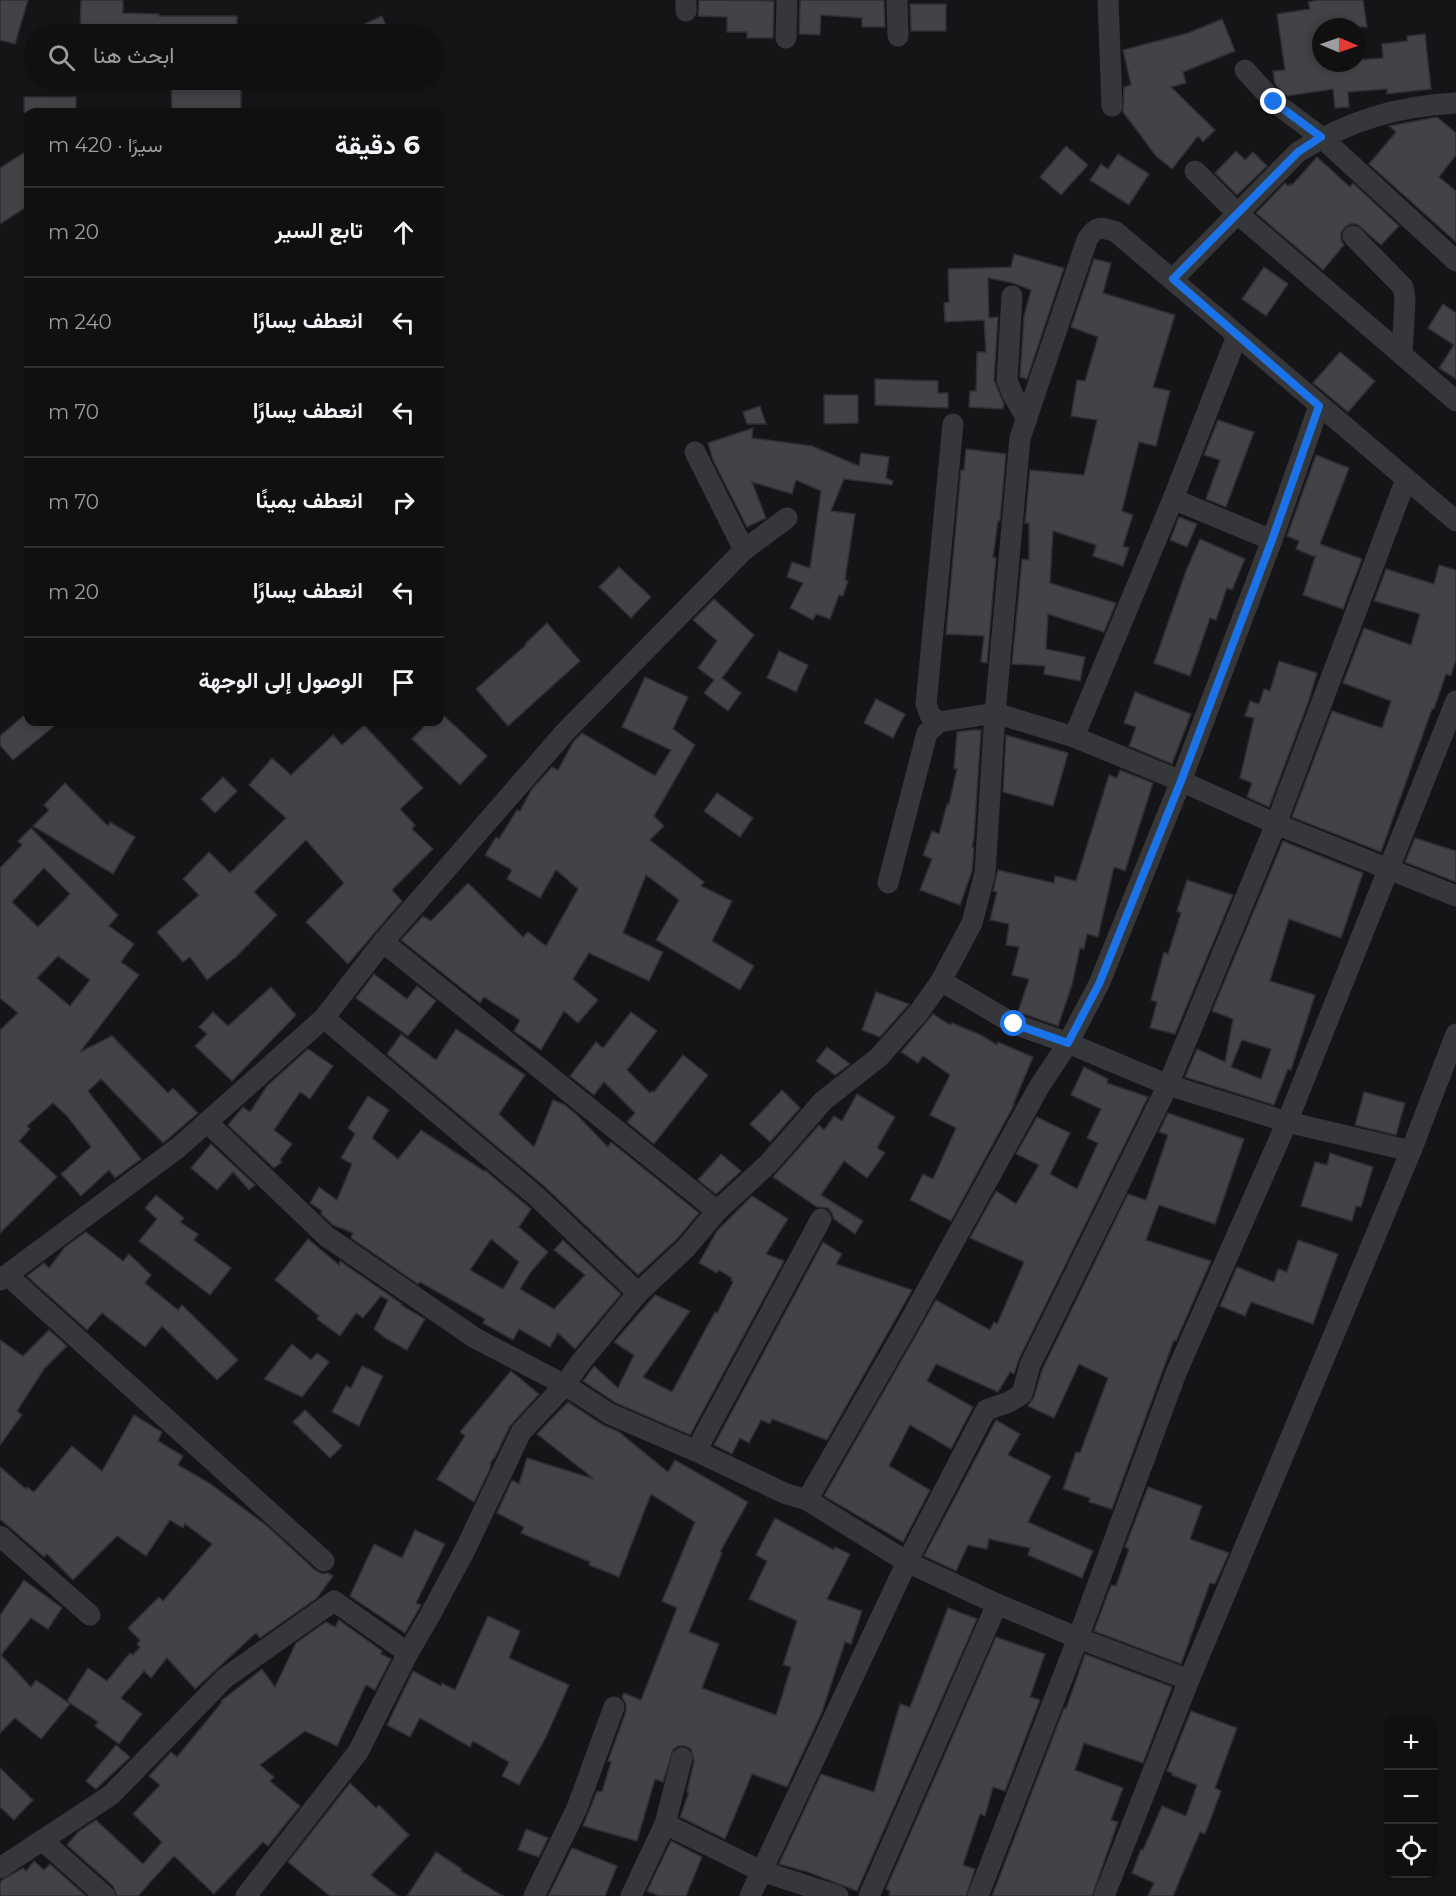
<!DOCTYPE html>
<html lang="ar">
<meta charset="utf-8">
<style>
:root{--surface:#101011;--page:#19191a;--text:#f1f3f6;--muted:#9c9d9f;--line:#303031}
body{margin:0;font-family:Montserrat,Vazirmatn,sans-serif;background:var(--page);color:var(--text);direction:rtl}
.controls{position:absolute;right:18px;bottom:18px;display:grid;overflow:hidden;border-radius:12px;box-shadow:0 3px 9px #0003}
.controls button{width:54px;height:54px;display:grid;place-items:center;padding:0;border:0;border-bottom:2px solid var(--line);background:var(--surface);color:var(--text);font:30px sans-serif}
.compass{position:absolute;left:1312px;top:18px;width:54px;height:54px;border-radius:50%;background:var(--surface);box-shadow:0 3px 9px #0003;rotate:92deg}
.stop{position:absolute;width:18px;height:18px;margin:-14px;border:4px solid #1a73e8;border-radius:50%;background:#fff}
.stop.end{background:#1a73e8;border-color:#fff;box-shadow:0 2px 6px #0008}
.list{margin:0;padding:0;list-style:none}
h2{display:flex;justify-content:space-between;align-items:center;height:78px;margin:0;padding:0 24px;font-size:26px}
h2 small{font-size:20px;font-weight:400;color:var(--muted)}
.list li{display:grid;grid-template-columns:39px 1fr auto;gap:18px;align-items:center;box-sizing:border-box;height:90px;padding:0 24px;border-top:2px solid var(--line)}
.list b{display:block;font-size:22px;white-space:nowrap}
.list em{font-size:20px;font-style:normal;color:var(--muted)}
.icon{flex:none;width:33px;height:33px;fill:none;stroke:currentColor;stroke-width:2;stroke-linecap:round;stroke-linejoin:round}
.map{position:relative;flex:none;width:1456px;height:1896px;overflow:hidden;direction:ltr}
.search{position:absolute;background:var(--surface);box-shadow:0 3px 9px #0003;left:24px;top:24px;width:420px;height:66px;display:flex;align-items:center;gap:15px;box-sizing:border-box;padding:0 21px;border-radius:33px;color:var(--muted);font-size:22px}
.panel{position:absolute;background:var(--surface);box-shadow:0 3px 9px #0003;left:24px;top:108px;width:420px;height:618px;border-radius:12px;direction:rtl}
.map>svg:first-child{display:block}
.building{fill:#424247;stroke:#2f2f33;stroke-width:1.5;fill-rule:evenodd}
.lines{fill:none;stroke-linecap:round;stroke-linejoin:round}
.minor{stroke:#36373b;stroke-width:21}
.route{stroke:#1a73e8;stroke-width:8}
</style>
<div class="map">
<svg width="1456" height="1896" viewBox="0 0 1456 1896">
<rect width="100%" height="100%" fill="#151517"/>
<g class="building">
<polygon points="0,0 28,0 15,44 0,40"/>
<polygon points="81,0 123,0 123,13 159,14 159,16 237,16 237,34 80,34"/>
<polygon points="699,0 774,1 773,38 747,38 747,32 727,32 727,17 698,16"/>
<polygon points="800,0 884,0 885,27 862,27 862,18 821,15 820,35 799,34"/>
<polygon points="1319,0 1363,0 1367,27 1321,27 1321,63 1357,63 1357,60 1383,58 1382,44 1407,41 1407,36 1425,34 1431,89 1387,94 1387,89 1348,92 1349,107 1335,108 1333,89 1287,96 1283,93 1275,84 1273,71 1285,70 1277,14 1310,9 1308,2"/>
<polygon points="910,4 946,4 946,31 911,31"/>
<polygon points="382,16 388,30 380,34 343,34"/>
<polygon points="1222,19 1235,51 1183,72 1186,83 1171,87 1215,130 1203,142 1198,136 1172,169 1156,156 1123,112 1124,87 1131,85 1123,50 1188,33"/>
<polygon points="171,80 241,81 241,110 234,110 234,112 172,112"/>
<rect x="24" y="97" width="52" height="15"/>
<polygon points="1437,117 1456,133 1456,155 1439,177 1456,191 1456,242 1369,164 1396,132 1389,126"/>
<polygon points="1066,146 1088,165 1061,195 1040,177"/>
<polygon points="28,150 28,206 0,224 0,168"/>
<polygon points="1236,151 1245,160 1253,152 1267,166 1237,195 1215,173"/>
<polygon points="1118,154 1149,174 1129,205 1090,180 1101,164 1108,169"/>
<polygon points="1317,157 1350,187 1353,183 1399,226 1381,245 1357,224 1350,224 1345,227 1341,233 1341,240 1344,245 1323,270 1256,213 1285,183 1288,186 1290,184 1292,185"/>
<polygon points="1014,254 1064,268 1027,379 1020,377 1024,316 1031,290 1013,283 988,278 989,318 998,317 994,380 1004,404 1003,409 969,407 970,391 976,391 977,352 986,352 984,320 945,322 944,303 949,302 948,269 1011,267"/>
<polygon points="1094,259 1111,263 1103,293 1175,315 1153,387 1170,391 1156,446 1139,442 1122,511 1133,515 1123,546 1129,548 1123,566 1093,556 1096,545 1053,531 1050,583 1116,603 1104,632 1048,614 1046,649 1085,657 1080,681 1044,674 1045,666 1012,664 1022,559 1029,560 1029,523 1025,523 1030,470 1084,475 1097,420 1071,416 1077,380 1085,381 1098,337 1071,327"/>
<polygon points="1264,267 1288,284 1266,316 1242,299"/>
<polygon points="1443,304 1456,313 1456,379 1439,368 1454,345 1428,328"/>
<polygon points="1340,352 1375,381 1348,412 1313,383"/>
<polygon points="875,379 938,381 938,393 948,393 948,408 875,405"/>
<polygon points="824,395 858,395 858,423 824,424"/>
<polygon points="760,406 766,424 747,424 743,412"/>
<polygon points="1218,420 1254,432 1226,507 1206,499 1220,460 1204,455"/>
<polygon points="753,428 752,438 812,446 859,466 861,453 889,457 886,478 893,481 892,485 844,479 831,511 855,514 845,580 848,581 843,596 839,595 830,619 816,614 813,620 790,608 803,583 787,577 792,562 810,568 821,491 796,480 792,494 752,482 766,518 747,527 713,460 708,443"/>
<polygon points="966,449 1006,454 1000,521 998,521 993,557 996,558 987,663 981,662 984,636 946,634 961,470 964,470"/>
<polygon points="1316,455 1349,468 1320,544 1362,559 1343,609 1303,595 1316,554 1315,557 1296,549 1299,541 1287,536"/>
<polygon points="1179,517 1197,524 1187,547 1170,540"/>
<polygon points="1200,539 1245,559 1232,590 1227,588 1216,620 1210,618 1190,676 1154,663 1186,571"/>
<polygon points="1439,565 1456,570 1456,659 1451,676 1446,674 1434,709 1432,709 1381,852 1292,817 1332,711 1382,728 1391,701 1343,683 1364,628 1411,645 1420,614 1374,601 1386,569 1434,584"/>
<polygon points="619,567 651,597 631,618 599,587"/>
<polygon points="714,599 754,635 722,678 741,693 728,711 704,693 714,680 698,668 717,641 693,620"/>
<polygon points="547,623 580,661 508,726 476,689 526,645 525,644"/>
<polygon points="779,651 808,665 796,692 767,678"/>
<polygon points="1279,661 1317,673 1308,703 1269,807 1247,797 1252,783 1240,778 1254,718 1245,716 1250,701 1259,704 1264,689 1270,691"/>
<polygon points="645,677 688,697 673,729 695,745 654,816 664,826 650,840 704,882 701,886 732,901 712,941 754,966 740,990 656,940 679,900 646,875 623,933 663,952 649,981 589,953 573,979 598,1000 578,1023 564,1011 541,1050 514,1031 520,1020 484,997 480,1003 401,940 423,916 431,921 468,883 523,937 528,932 546,946 578,889 556,870 540,898 507,879 512,870 485,855 496,837 499,839 517,810 520,811 532,789 552,767 558,770 574,741 582,733 655,776 671,750 622,727"/>
<polygon points="1135,692 1191,714 1172,764 1129,746 1136,727 1124,723"/>
<polygon points="876,699 905,714 893,738 864,723"/>
<polygon points="28,712 28,722 59,722 13,760 0,745 0,736"/>
<polygon points="440,712 487,756 460,785 412,739 428,722 440,722"/>
<polygon points="364,725 423,788 400,809 415,825 412,829 433,849 392,890 402,901 348,964 306,922 344,883 306,840 254,892 277,915 236,957 207,980 190,957 183,962 157,932 199,895 183,879 209,852 230,873 286,818 249,785 272,758 291,775 333,735 342,745"/>
<polygon points="972,730 981,730 974,838 972,847 974,848 972,871 960,905 920,890 932,859 923,855 932,831 939,834 947,804 949,804 957,769 954,769 957,732"/>
<polygon points="1006,735 1068,753 1053,806 1003,792"/>
<polygon points="1120,770 1153,783 1125,871 1114,867 1098,937 1087,934 1084,949 1080,948 1072,985 1058,1026 1018,1012 1029,979 1012,975 1019,947 1006,945 1009,924 990,920 997,892 993,891 998,870 1054,883 1055,876 1076,881 1109,775 1117,778"/>
<polygon points="223,777 237,791 215,813 201,799"/>
<polygon points="65,783 108,826 110,822 135,837 113,874 33,826 49,810 44,805"/>
<polygon points="717,793 753,818 740,837 704,811"/>
<path d="M31,828L118,915L109,926L134,944L121,962L139,975L80,1052L112,1036L168,1093L173,1088L198,1113L163,1143L101,1079L88,1091L141,1159L115,1178L109,1170L81,1196L61,1174L91,1147L67,1116L53,1103L27,1126L30,1129L19,1141L57,1177L0,1233V1030L18,1013L0,998V868L22,845L18,841ZM44,868L70,894L38,927L12,902ZM58,956L90,980L70,1006L37,978Z"/>
<polygon points="1415,838 1456,851 1456,882 1405,862"/>
<path d="M1283,841L1363,873L1341,938L1289,919L1270,981L1315,995L1291,1070L1288,1069L1274,1105L1185,1077L1197,1049L1225,1062L1233,1019L1212,1011ZM1242,1040L1271,1049L1261,1079L1231,1067Z"/>
<polygon points="1187,880 1233,895 1175,1034 1150,1028 1157,1002 1151,1000 1164,952 1168,954 1181,913 1177,911"/>
<polygon points="374,974 407,999 417,986 436,1001 408,1036 356,998"/>
<polygon points="271,987 296,1015 232,1081 195,1046 207,1034 199,1027 213,1012 228,1026"/>
<polygon points="876,992 909,1004 880,1037 862,1030"/>
<polygon points="631,1012 657,1031 627,1070 650,1093 652,1091 654,1092 683,1055 708,1075 654,1144 627,1122 635,1113 604,1082 594,1095 570,1076 596,1042 603,1048"/>
<polygon points="933,1014 950,1025 952,1023 981,1035 997,1045 998,1042 1033,1057 1013,1105 1014,1105 951,1221 910,1200 923,1174 933,1179 956,1128 930,1115 950,1075 923,1056 918,1063 901,1052"/>
<polygon points="456,1029 525,1075 499,1114 534,1147 553,1100 565,1105 578,1116 608,1147 611,1142 699,1213 677,1239 638,1275 544,1186 387,1054 401,1034 436,1060"/>
<polygon points="827,1047 850,1064 835,1075 816,1061"/>
<polygon points="308,1049 333,1066 310,1099 300,1092 274,1130 292,1144 280,1160 282,1162 274,1168 228,1125 243,1107 250,1112 267,1086"/>
<polygon points="1084,1067 1108,1079 1107,1083 1148,1097 1019,1359 1014,1374 1010,1372 998,1392 936,1364 927,1381 973,1407 951,1449 910,1425 889,1466 930,1490 903,1542 824,1496 936,1300 990,1330 994,1322 997,1324 1024,1262 970,1238 996,1191 1016,1204 1039,1165 1016,1154 1037,1117 1070,1133 1050,1174 1077,1189 1098,1143 1087,1138 1101,1109 1071,1095"/>
<polygon points="782,1090 800,1108 770,1142 750,1124"/>
<polygon points="1364,1092 1405,1103 1396,1135 1355,1125"/>
<polygon points="857,1094 895,1117 877,1148 885,1153 867,1178 844,1161 821,1195 863,1221 855,1234 834,1219 832,1213 828,1208 817,1207 773,1177 819,1125 824,1130 834,1116 842,1121"/>
<path d="M368,1096L389,1110L372,1138L398,1159L421,1130L484,1171L485,1170L531,1209L519,1227L548,1252L530,1273L520,1289L554,1309L585,1275L554,1250L563,1240L621,1294L575,1349L558,1333L550,1347L519,1329L513,1340L483,1323L485,1319L420,1282L418,1284L351,1238L353,1233L333,1225L321,1214L322,1211L310,1203L319,1187L337,1200L352,1164L341,1158L355,1134L348,1128ZM491,1239L519,1262L503,1289L470,1270Z"/>
<polygon points="1168,1113 1244,1139 1215,1224 1159,1205 1146,1240 1211,1261 1176,1341 1174,1340 1112,1509 1089,1502 1090,1498 1063,1489 1076,1452 1080,1453 1108,1378 1079,1364 1054,1418 1028,1406 1034,1397 1042,1370 1128,1194 1146,1200 1168,1135 1159,1132"/>
<polygon points="211,1144 255,1185 249,1190 233,1172 217,1190 191,1168"/>
<polygon points="1330,1153 1373,1167 1361,1207 1356,1206 1352,1221 1301,1206 1315,1162 1327,1165"/>
<polygon points="721,1154 741,1171 716,1194 698,1180"/>
<polygon points="156,1195 184,1218 180,1222 198,1234 194,1240 231,1268 210,1295 139,1241 157,1219 145,1208"/>
<polygon points="752,1196 788,1219 766,1254 784,1261 690,1435 616,1403 583,1381 594,1366 618,1388 634,1355 614,1342 655,1295 690,1311 643,1377 672,1392 710,1321 715,1312 717,1313 733,1282 731,1280 732,1278 719,1270 717,1273 699,1263 717,1231"/>
<polygon points="86,1232 123,1261 129,1254 151,1275 145,1283 178,1310 182,1305 238,1360 217,1380 162,1326 145,1347 102,1313 87,1330 27,1276 44,1263 49,1268 65,1247"/>
<polygon points="308,1239 339,1265 340,1261 402,1304 401,1305 425,1319 407,1350 387,1339 374,1329 388,1300 381,1296 363,1318 356,1313 340,1336 317,1319 319,1316 275,1280"/>
<polygon points="1298,1240 1338,1254 1313,1324 1251,1302 1245,1316 1220,1306 1237,1267 1274,1282 1278,1269 1287,1272"/>
<polygon points="823,1242 842,1254 836,1264 912,1290 827,1440 772,1419 770,1424 761,1420 749,1443 740,1438 732,1454 714,1445"/>
<polygon points="49,1330 67,1346 44,1369 17,1411 22,1415 0,1445 0,1340 23,1356"/>
<polygon points="292,1344 311,1360 317,1353 329,1362 302,1397 264,1379"/>
<polygon points="362,1366 383,1376 359,1426 332,1412 346,1386 351,1388"/>
<polygon points="511,1371 539,1394 510,1426 495,1457 490,1463 491,1464 490,1469 474,1502 437,1479 465,1436 460,1432"/>
<polygon points="568,1402 603,1425 619,1432 668,1472 675,1460 748,1502 720,1552 722,1553 689,1632 719,1644 702,1688 776,1715 791,1667 783,1665 797,1621 749,1599 767,1561 756,1555 775,1518 834,1550 835,1547 850,1554 827,1599 862,1611 851,1644 845,1642 822,1712 787,1787 752,1774 725,1839 680,1817 689,1792 687,1792 694,1761 691,1749 685,1746 678,1746 673,1750 663,1782 655,1779 637,1841 583,1826 597,1791 602,1792 611,1762 608,1761 626,1711 626,1704 622,1697 624,1693 641,1700 677,1608 662,1601 695,1522 651,1494 619,1577 589,1565 590,1562 521,1533 524,1527 497,1513 512,1480 519,1484 527,1458 594,1479 537,1434"/>
<polygon points="305,1410 342,1446 330,1458 293,1422"/>
<polygon points="134,1415 162,1432 158,1441 183,1456 178,1465 209,1483 266,1525 315,1570 322,1574 328,1573 333,1576 317,1598 260,1638 256,1633 195,1689 167,1658 151,1678 144,1671 121,1698 142,1714 119,1744 95,1726 98,1722 67,1701 88,1668 107,1681 130,1653 133,1655 140,1647 137,1644 140,1640 128,1628 159,1597 163,1601 212,1544 185,1524 183,1528 170,1520 146,1556 117,1536 73,1580 47,1554 44,1557 0,1519 0,1467 26,1489 27,1487 34,1492 72,1446 102,1471"/>
<polygon points="996,1420 1020,1434 1008,1455 1051,1476 1028,1522 1093,1551 1082,1578 1028,1555 1030,1548 989,1539 987,1549 968,1545 956,1571 924,1556"/>
<polygon points="1148,1487 1202,1506 1190,1539 1229,1553 1215,1584 1210,1583 1181,1664 1094,1631 1111,1585 1116,1586 1129,1549 1125,1547"/>
<polygon points="415,1530 445,1544 416,1603 421,1605 405,1633 350,1596 374,1544 402,1558"/>
<polygon points="24,1580 62,1608 48,1629 31,1618 1,1655 31,1687 36,1680 70,1704 41,1739 15,1718 0,1733 0,1615"/>
<polygon points="948,1608 977,1619 857,1891 808,1872 779,1864 821,1774 874,1792 900,1704 910,1707"/>
<polygon points="488,1616 520,1631 509,1658 569,1685 546,1737 519,1785 502,1776 509,1762 473,1741 470,1747 420,1718 410,1737 387,1725 413,1671 441,1686 442,1683 455,1690"/>
<polygon points="339,1620 382,1651 381,1654 391,1659 375,1690 366,1685 337,1746 305,1731 260,1765 274,1777 270,1781 300,1806 268,1846 263,1842 214,1894 174,1856 138,1896 117,1896 113,1886 67,1845 79,1831 96,1820 143,1864 162,1842 133,1814 160,1785 149,1776 171,1752 177,1757 222,1702 221,1701 262,1669 275,1687 296,1643 326,1622 335,1627"/>
<polygon points="996,1637 1045,1654 1030,1697 1040,1700 1005,1791 993,1787 985,1816 980,1814 963,1865 975,1869 966,1896 889,1896 890,1891 886,1889"/>
<polygon points="1085,1654 1172,1687 1143,1763 1084,1743 1075,1770 1123,1788 1111,1820 1118,1822 1092,1896 992,1896 1064,1708 1066,1709"/>
<polygon points="1191,1711 1237,1728 1215,1788 1221,1791 1205,1834 1200,1832 1173,1896 1148,1896 1154,1883 1132,1873 1141,1849 1143,1850 1162,1806 1186,1816 1197,1785 1172,1775 1172,1773 1167,1771"/>
<polygon points="116,1745 130,1757 96,1789 86,1781"/>
<polygon points="0,1768 33,1800 14,1820 0,1807"/>
<polygon points="350,1783 376,1808 379,1805 409,1835 371,1875 398,1896 330,1896 288,1862"/>
<polygon points="526,1829 548,1838 539,1857 518,1850"/>
<polygon points="671,1841 702,1857 686,1896 659,1896 647,1891"/>
<polygon points="572,1848 617,1866 605,1896 548,1896"/>
<polygon points="436,1852 462,1869 461,1871 503,1896 407,1896"/>
<polygon points="34,1861 44,1870 50,1864 86,1896 0,1896 0,1883 2,1880 23,1868 26,1871"/>
</g>
<g class="lines">
<g class="minor">
<polyline points="686,0 686,11"/>
<polyline points="897,0 898,36"/>
<polyline points="1108,0 1112,106"/>
<polyline points="786,38 787,0"/>
<polyline points="1245,70 1274,102 1321,137 1456,261"/>
<polyline points="1195,171 1238,214 1456,401"/>
<polyline points="1353,236 1403,287 1405,299 1402,355"/>
<path d="M1173,279L1298,152C1348,121 1397,106 1456,103"/>
<polyline points="1012,296 1007,380 1013,395 1027,419"/>
<polyline points="695,452 744,550"/>
<polyline points="1173,499 1272,540"/>
<path d="M1456,521L1116,232C1101,227 1096,225 1087,240L1020,438L995,713L1074,737L1181,781L1276,824L1456,896"/>
<polyline points="939,722 930,715 926,704 953,424"/>
<polyline points="1074,737 1173,499 1237,336"/>
<polyline points="383,942 717,1211 686,1248 638,1293 580,1363 565,1385 610,1414 696,1451 784,1493 807,1500 907,1562 997,1604 1078,1638 1189,1680"/>
<polyline points="941,981 1014,1024 1068,1043 1168,1085 1287,1122 1411,1151"/>
<polyline points="324,1018 536,1196 638,1293"/>
<polyline points="207,1122 326,1236 475,1338 565,1385 521,1432 465,1550 429,1617 408,1653"/>
<polyline points="717,1211 769,1163 823,1101 879,1057 919,1012 941,981 972,923 985,873 995,713 939,722 927,733 888,883"/>
<polyline points="7,1275 324,1561"/>
<polyline points="0,1280 179,1147 324,1018 383,942 566,731 744,550 787,518"/>
<polyline points="696,1451 821,1219"/>
<polyline points="807,1500 910,1321 1039,1087 1068,1043 1099,984 1181,781 1272,540 1319,406"/>
<polyline points="0,1536 90,1615"/>
<polyline points="665,1824 761,1871 838,1896"/>
<polyline points="43,1841 105,1896"/>
<polyline points="0,1868 111,1795 225,1678 334,1601 408,1653 358,1752 246,1896"/>
<polyline points="534,1896 577,1808 614,1707"/>
<polyline points="631,1896 665,1824 682,1758"/>
<polyline points="750,1896 907,1562 986,1410 1009,1402 1022,1394 1030,1365 1168,1085 1276,824 1406,479"/>
<polyline points="869,1896 997,1604"/>
<polyline points="978,1896 1078,1638 1176,1373 1287,1122 1456,701"/>
<polyline points="1104,1896 1189,1680 1411,1151 1456,1034"/>
</g>
</g>
<g class="lines">
<polyline class="route" points="1014,1024 1068,1043 1099,984 1181,781 1272,540 1319,406 1173,279 1298,152 1321,137 1274,102"/>
</g>
</svg>
<div class="controls">
<button>+</button>
<button>−</button>
<button><svg class="icon" aria-label="locate" viewBox="0 0 24 24"><circle cx="12" cy="12" r="6"/><path d="M12 2v4M12 18v4M2 12h4M18 12h4"/></svg></button>
</div>
<svg class="compass" viewBox="-18 -18 36 36"><path d="M0-13l5 13h-10z" fill="#e53935"/><path d="M0 13l5-13h-10z" fill="#9c9d9f"/></svg>
<div class="stop" style="left:1014px;top:1024px"></div>
<div class="stop end" style="left:1274px;top:102px"></div>
<div class="search"><svg class="icon" aria-label="search" viewBox="0 0 24 24"><circle cx="10" cy="10" r="6"/><path d="M15 15l6 6"/></svg>ابحث هنا</div>
<section class="panel">
<h2>6 دقيقة<small>سيرًا · 420 m</small></h2>
<ul class="list">
<li><svg class="icon" aria-label="ahead" viewBox="0 0 24 24"><path d="M12 20V5M6 11l6-6 6 6"/></svg><div><b>تابع السير</b></div><em>20 m</em></li>
<li><svg class="icon" aria-label="left" viewBox="0 0 24 24"><path d="M17 20v-9H6M10 6l-5 5 5 5"/></svg><div><b>انعطف يسارًا</b></div><em>240 m</em></li>
<li><svg class="icon" aria-label="left" viewBox="0 0 24 24"><path d="M17 20v-9H6M10 6l-5 5 5 5"/></svg><div><b>انعطف يسارًا</b></div><em>70 m</em></li>
<li><svg class="icon" aria-label="right" viewBox="0 0 24 24"><path d="M7 20v-9h11M14 6l5 5-5 5"/></svg><div><b>انعطف يمينًا</b></div><em>70 m</em></li>
<li><svg class="icon" aria-label="left" viewBox="0 0 24 24"><path d="M17 20v-9H6M10 6l-5 5 5 5"/></svg><div><b>انعطف يسارًا</b></div><em>20 m</em></li>
<li><svg class="icon" aria-label="arrive" viewBox="0 0 24 24"><path d="M6 21V4h12l-3 4 3 4H6"/></svg><div><b>الوصول إلى الوجهة</b></div></li>
</ul>
</section>
</div>
